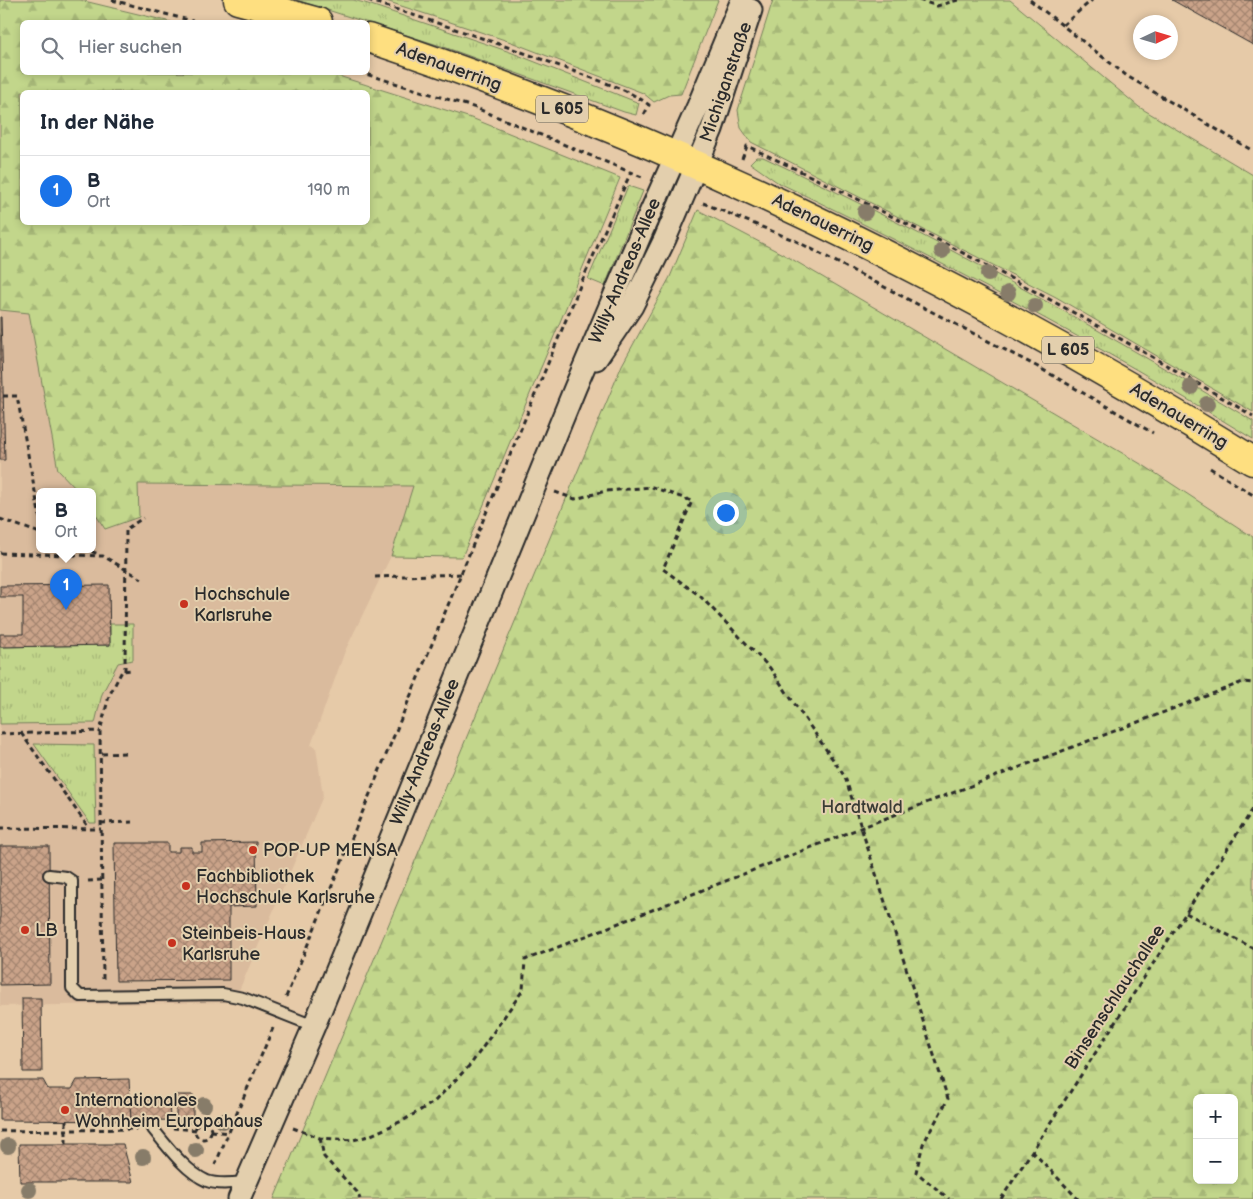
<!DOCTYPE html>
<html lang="de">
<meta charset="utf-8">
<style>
:root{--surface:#fff;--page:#f6f6f7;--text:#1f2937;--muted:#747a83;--line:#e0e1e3;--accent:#1a73e8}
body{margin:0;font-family:"Balsamiq Sans",sans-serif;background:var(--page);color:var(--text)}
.controls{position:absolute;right:15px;bottom:15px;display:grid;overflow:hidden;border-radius:8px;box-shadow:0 2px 8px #0003}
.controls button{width:45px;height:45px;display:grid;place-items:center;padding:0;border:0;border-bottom:1px solid var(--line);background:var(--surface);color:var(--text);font:25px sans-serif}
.compass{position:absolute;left:1133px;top:15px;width:45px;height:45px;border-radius:50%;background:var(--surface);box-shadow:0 2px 8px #0003;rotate:86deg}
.you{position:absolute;left:725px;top:512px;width:18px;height:18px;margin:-12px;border:4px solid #fff;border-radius:50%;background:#1a73e8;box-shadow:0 0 0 8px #1a73e833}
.badge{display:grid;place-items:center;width:32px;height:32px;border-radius:50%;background:var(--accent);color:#fff;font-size:16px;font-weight:700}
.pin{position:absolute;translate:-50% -41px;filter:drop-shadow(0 1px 2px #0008)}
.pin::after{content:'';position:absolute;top:26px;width:18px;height:15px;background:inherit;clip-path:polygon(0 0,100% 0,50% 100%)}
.popup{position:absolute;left:36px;top:488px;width:60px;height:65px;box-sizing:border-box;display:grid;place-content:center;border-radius:8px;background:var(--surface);filter:drop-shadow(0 1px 4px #0005);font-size:16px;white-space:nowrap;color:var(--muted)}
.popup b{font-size:19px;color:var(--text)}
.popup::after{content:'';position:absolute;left:50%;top:100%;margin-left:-10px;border:10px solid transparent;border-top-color:var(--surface)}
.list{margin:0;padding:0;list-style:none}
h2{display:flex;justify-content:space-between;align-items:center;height:65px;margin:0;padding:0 20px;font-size:21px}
h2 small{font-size:16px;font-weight:400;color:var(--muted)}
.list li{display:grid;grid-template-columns:32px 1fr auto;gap:15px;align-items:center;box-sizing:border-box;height:70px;padding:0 20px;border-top:1px solid var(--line)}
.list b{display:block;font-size:19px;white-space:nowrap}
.list p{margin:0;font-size:16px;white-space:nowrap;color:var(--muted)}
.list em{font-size:16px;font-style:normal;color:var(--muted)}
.icon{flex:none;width:28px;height:28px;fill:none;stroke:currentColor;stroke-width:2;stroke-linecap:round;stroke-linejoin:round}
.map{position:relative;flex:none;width:1253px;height:1199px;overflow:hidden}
.search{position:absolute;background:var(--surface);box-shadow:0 2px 8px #0003;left:20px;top:20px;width:350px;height:55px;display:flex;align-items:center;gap:12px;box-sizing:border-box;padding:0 18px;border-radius:8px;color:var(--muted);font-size:19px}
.panel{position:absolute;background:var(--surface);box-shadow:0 2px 8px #0003;left:20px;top:90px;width:350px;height:135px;border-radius:8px}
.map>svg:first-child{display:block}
.built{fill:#dabb9d;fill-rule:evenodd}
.grass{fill:url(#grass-tufts);stroke:#76805b}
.forest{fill:url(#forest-firs);stroke:#76805b;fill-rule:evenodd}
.building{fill:url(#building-cross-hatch);stroke:#2b2b2b}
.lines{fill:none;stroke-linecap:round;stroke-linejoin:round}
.service-casing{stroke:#2b2b2b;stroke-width:14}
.minor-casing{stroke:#2b2b2b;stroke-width:25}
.primary-casing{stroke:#2b2b2b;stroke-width:31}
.path{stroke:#2b2b2b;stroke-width:3;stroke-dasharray:5 4;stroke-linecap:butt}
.service{stroke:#e3cfad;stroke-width:10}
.minor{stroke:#e3cfad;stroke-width:21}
.primary{stroke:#fedf80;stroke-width:28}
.path-bridge{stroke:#2b2b2b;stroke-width:3;stroke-dasharray:5 4;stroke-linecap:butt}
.tree{fill:#877c69}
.poi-dot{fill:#c8321e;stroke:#e3cfad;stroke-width:2}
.labels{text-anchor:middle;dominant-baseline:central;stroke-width:4;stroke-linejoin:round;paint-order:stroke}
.shield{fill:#e3cfad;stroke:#625c52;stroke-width:1}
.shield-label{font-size:16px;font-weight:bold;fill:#2b2b2b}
.street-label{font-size:18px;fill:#2b2b2b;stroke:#e3cfad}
.poi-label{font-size:18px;fill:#2b2b2b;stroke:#e3cfad;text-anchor:start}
.park-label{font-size:18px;fill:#3a3c35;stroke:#e3cfad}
</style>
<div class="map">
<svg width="1253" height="1199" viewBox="0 0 1253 1199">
<defs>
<pattern id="grass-tufts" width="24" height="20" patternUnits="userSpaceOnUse" patternTransform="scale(1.25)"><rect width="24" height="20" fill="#c2d68b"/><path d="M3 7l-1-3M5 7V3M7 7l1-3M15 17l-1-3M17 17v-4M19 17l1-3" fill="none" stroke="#a7b878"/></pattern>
<pattern id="forest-firs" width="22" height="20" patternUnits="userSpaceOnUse" patternTransform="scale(1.25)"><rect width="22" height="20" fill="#c2d68b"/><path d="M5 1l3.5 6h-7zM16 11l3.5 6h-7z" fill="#a7b878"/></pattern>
<pattern id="building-cross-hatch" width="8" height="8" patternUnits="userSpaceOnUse" patternTransform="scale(1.25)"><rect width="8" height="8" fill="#caa389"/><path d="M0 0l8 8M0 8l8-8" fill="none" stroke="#a48570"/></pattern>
</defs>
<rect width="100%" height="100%" fill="#e6caa8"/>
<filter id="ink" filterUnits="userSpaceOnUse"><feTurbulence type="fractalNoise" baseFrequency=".02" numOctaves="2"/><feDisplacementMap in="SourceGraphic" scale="10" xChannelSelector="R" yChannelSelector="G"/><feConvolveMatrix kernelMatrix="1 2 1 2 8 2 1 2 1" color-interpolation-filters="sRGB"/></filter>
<g filter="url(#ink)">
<path class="built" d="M0,172L138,484L413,486L391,556L345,651L311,745L316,747L323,796L234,1002L0,1006ZM40,491H92V549H40Z"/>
<g class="grass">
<polygon points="296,0 353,0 365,3 510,52 639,103 636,115 624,112 444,47"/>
<path d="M756,157H763C932,236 1094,325 1253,421V439C1099,344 940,260 777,182L750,163Z"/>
<polygon points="628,186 643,191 605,286 588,279"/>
<polygon points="667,195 669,200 651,243 645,241"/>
<polygon points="110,624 133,624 133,660 118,663 102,694 95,723 0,724 0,647 110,645"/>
<polygon points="34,744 94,745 96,823 90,823"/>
</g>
<g class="forest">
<path d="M0,0H80L171,22H22V72L329,73L474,119L620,178L462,557L391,556L413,486L138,484L139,517L105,529L92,509V491H78L58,470L29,313L0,310ZM22,92H368V222H22Z"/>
<polygon points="383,0 718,0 681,94 669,95 654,102 643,93 511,42"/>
<polygon points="773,0 1010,0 1139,107 1253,175 1253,412 1056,297 751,142 741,128 738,110"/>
<path d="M698,210L790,258L1146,467L1253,537V1199H274L622,365L670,277ZM1197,1098H1234V1180H1197Z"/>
</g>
<g class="building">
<polygon points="1172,0 1253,0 1253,45"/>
<polygon points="1,317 5,460 0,460 0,317"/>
<polygon points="109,585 110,645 0,647 0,634 23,634 23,597 0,597 0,586"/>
<polygon points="256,842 257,906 229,907 229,980 116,981 114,843 168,843 168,852 179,852 179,847 192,847 192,852 202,852 202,843"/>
<polygon points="0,846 49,846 50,984 0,985"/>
<polygon points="22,998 41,998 42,1072 23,1072"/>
<polygon points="129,1079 131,1121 0,1120 0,1080 43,1080 48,1089 72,1089 77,1080"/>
<rect x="176" y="1095" width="17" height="28"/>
<polygon points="130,1099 169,1099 170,1120 131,1121"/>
<polygon points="19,1144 123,1144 133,1182 20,1182"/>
</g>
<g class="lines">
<g class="service-casing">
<g id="service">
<polyline points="49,875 66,877 72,881 72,988 80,996 223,994 243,998 314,1026"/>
<path d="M153,1129C167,1146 186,1172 207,1181C218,1185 234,1183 246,1182"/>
</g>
</g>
<g class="minor-casing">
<g id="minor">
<polyline points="596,359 632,306 665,239 712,129 751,10"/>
<polyline points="239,1199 314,1026 575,388 642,231 698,106 742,0"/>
</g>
</g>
<g class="primary-casing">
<g id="primary">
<polyline points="238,0 318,22"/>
<path d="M368,38C680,141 974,288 1253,461"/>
</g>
</g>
<g class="path">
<polyline points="112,0 196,22"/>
<path d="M368,0C437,23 505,45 573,71C598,81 627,88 649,105L644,115"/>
<polyline points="919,0 937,6 958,0"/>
<polyline points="1030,0 1127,76 1253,151"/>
<polyline points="1063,25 1092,0"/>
<polyline points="359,72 476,108 642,177"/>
<path d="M742,159L747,146C921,227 1089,318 1253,416"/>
<polyline points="703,203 796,241 1038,367 1153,433"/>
<polyline points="3,396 17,396 40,518"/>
<polyline points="1210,468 1253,495"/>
<polyline points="555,492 575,499 606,491 652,487 692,501 663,569 700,596 770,668 845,777 948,1099 923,1144 916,1172 949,1199"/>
<polyline points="0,519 40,533"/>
<polyline points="83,549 99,554"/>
<polyline points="0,553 103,556 142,579"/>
<polyline points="375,577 461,574"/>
<polyline points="125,671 126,529 143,518"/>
<polyline points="21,733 89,828"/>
<polyline points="0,734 100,731"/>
<polyline points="102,754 126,753"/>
<polyline points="101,823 132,822"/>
<polyline points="0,828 101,829"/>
<polyline points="88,881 102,880"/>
<polyline points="1186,913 1253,948"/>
<polyline points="103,979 100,731 109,696 122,671 133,670"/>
<polyline points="286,997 582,281 631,172"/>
<circle cx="203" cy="1131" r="8"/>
<polyline points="173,1128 196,1130"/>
<polyline points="293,1128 320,1138 353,1140 369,1136 404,1120 434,1102 471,1064 523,990 525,960 863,827 1243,682 1253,683"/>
<polyline points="0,1131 137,1129"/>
<polyline points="211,1131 229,1133"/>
<polyline points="320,1138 324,1157 357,1192 360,1199"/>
<polyline points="1032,1151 1078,1199"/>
<polyline points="215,1165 273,1028"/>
<polyline points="1001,1199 1253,809"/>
</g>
<use href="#service" class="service"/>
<use href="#minor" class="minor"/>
<use href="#primary" class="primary"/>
<polyline class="path-bridge" points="66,1144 66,1120"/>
</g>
<g class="tree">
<circle cx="865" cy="212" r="8"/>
<circle cx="942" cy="251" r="8"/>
<circle cx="988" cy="274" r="8"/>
<circle cx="1008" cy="293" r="8"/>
<circle cx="1035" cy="306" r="8"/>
<circle cx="1191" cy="387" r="8"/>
<circle cx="1207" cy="404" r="8"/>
<circle cx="204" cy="1105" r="8"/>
<circle cx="223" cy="1121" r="8"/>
<circle cx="8" cy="1146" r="8"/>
<circle cx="196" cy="1150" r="8"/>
<circle cx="143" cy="1157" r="8"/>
<circle cx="29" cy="1190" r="8"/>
</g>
</g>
<g class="poi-dot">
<circle cx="184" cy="604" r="5"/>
<circle cx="253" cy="850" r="5"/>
<circle cx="186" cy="886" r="5"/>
<circle cx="25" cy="930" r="5"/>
<circle cx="172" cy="943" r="5"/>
<circle cx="65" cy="1110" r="5"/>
</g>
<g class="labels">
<g class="shield">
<rect x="536" y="95.5" width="52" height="27" rx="4"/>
<rect x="1042" y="336.5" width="52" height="27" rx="4"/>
</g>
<g class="shield-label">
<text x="562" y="109">L 605</text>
<text x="1068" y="350">L 605</text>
</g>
<g class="street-label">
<text transform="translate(449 67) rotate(20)">Adenauerring</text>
<text transform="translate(726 82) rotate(-71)">Michiganstraße</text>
<text transform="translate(823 223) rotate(26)">Adenauerring</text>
<text transform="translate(625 271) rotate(-67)">Willy-Andreas-Allee</text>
<text transform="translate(1179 416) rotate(31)">Adenauerring</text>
<text transform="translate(425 752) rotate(-68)">Willy-Andreas-Allee</text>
<text transform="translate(1115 997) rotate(-57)">Binsenschlauchallee</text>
</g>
<g class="poi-label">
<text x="194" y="594">Hochschule<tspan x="194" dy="21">Karlsruhe</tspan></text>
<text x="263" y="850">POP-UP MENSA</text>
<text x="196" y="876">Fachbibliothek<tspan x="196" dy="21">Hochschule Karlsruhe</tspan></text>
<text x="35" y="930">LB</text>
<text x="182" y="933">Steinbeis-Haus<tspan x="182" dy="21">Karlsruhe</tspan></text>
<text x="75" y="1100">Internationales<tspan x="75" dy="21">Wohnheim Europahaus</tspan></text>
</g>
<g class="park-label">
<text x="862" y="807">Hardtwald</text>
</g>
</g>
</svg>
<div class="controls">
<button>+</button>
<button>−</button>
</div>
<svg class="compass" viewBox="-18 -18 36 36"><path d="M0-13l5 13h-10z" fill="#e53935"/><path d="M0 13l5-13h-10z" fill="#747a83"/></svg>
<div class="you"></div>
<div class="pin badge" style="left:66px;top:610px">1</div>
<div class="popup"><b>B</b>Ort</div>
<div class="search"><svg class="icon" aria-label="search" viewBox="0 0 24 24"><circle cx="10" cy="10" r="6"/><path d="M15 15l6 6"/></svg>Hier suchen</div>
<section class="panel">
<h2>In der Nähe<small></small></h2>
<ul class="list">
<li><span class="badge">1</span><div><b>B</b><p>Ort</p></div><em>190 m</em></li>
</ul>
</section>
</div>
